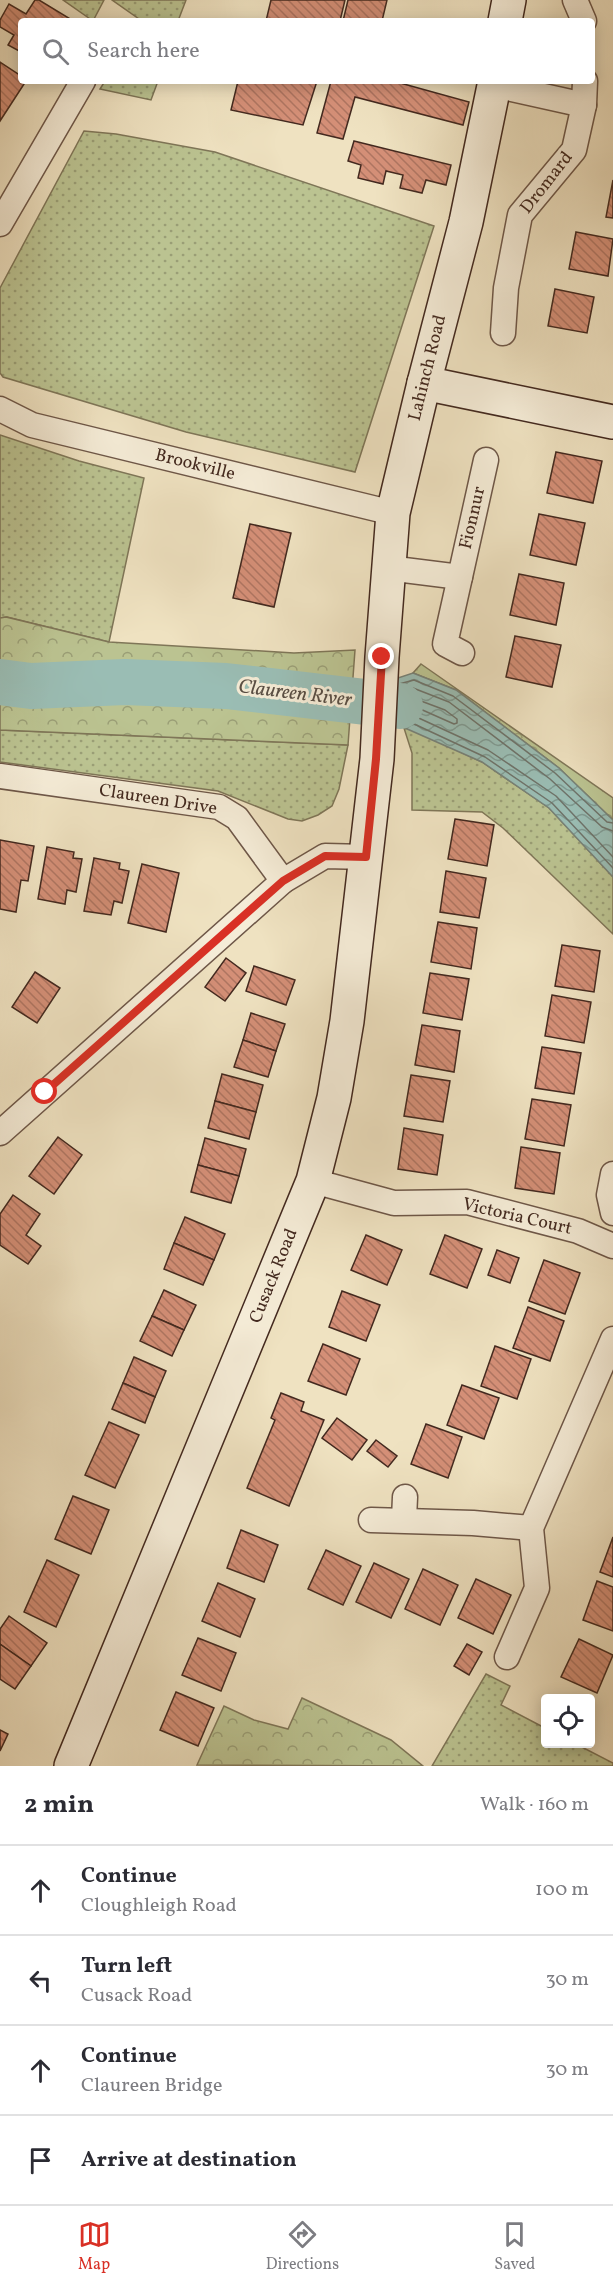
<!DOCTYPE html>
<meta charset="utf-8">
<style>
:root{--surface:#fff;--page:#f2f2f3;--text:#2b2b33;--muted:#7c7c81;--line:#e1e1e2;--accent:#d93025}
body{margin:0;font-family:Vollkorn,serif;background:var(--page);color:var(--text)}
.controls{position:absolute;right:18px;bottom:18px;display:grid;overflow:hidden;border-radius:6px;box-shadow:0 3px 15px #0003}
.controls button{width:54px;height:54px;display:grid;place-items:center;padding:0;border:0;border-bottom:2px solid var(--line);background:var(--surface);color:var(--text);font:30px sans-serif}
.stop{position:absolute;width:18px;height:18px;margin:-14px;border:4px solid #d93025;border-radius:50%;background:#fff}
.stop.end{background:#d93025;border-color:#fff;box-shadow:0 2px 6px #0008}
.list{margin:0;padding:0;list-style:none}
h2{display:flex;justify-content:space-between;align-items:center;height:78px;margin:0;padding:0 24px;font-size:26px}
h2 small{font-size:20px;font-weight:400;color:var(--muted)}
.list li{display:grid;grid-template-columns:39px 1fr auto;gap:18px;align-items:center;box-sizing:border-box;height:90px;padding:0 24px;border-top:2px solid var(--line)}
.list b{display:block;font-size:22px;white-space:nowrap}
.list p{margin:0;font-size:20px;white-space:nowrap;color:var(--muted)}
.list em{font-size:20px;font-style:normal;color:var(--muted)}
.icon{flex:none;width:33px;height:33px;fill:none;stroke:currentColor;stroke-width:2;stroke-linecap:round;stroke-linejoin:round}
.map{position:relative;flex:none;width:613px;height:1766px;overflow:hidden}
.search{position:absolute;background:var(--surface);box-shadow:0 3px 15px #0003;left:18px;right:18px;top:18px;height:66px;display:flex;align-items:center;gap:15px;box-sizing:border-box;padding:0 21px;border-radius:6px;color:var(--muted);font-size:22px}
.sheet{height:438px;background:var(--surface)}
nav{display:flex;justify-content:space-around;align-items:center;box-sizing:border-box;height:84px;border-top:2px solid var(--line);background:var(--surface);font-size:16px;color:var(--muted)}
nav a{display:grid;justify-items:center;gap:3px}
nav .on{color:var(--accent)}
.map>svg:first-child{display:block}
.grass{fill:url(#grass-dots);stroke:#7f7658;stroke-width:1.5}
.forest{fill:url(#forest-crowns);stroke:#7f7658;stroke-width:1.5}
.water{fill:url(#water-waves);stroke:#778278;stroke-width:1.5}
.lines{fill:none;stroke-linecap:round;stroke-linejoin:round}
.shore{stroke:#6e736a;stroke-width:1.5}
.river{stroke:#9abdb4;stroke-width:46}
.building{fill:url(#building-back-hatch);stroke:#43291f;stroke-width:1.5}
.street-casing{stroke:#6e5748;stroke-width:27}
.secondary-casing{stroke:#43291f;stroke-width:36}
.street{stroke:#f5ecd7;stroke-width:24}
.secondary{stroke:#f5ecd7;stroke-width:33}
.route{stroke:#d93025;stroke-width:8}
.labels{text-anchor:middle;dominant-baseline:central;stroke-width:6;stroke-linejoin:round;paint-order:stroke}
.street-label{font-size:18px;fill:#43291f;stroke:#f5ecd7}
.water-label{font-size:20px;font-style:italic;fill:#594e44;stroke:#f5ecd7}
</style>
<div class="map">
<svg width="613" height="1766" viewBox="0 0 613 1766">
<defs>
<pattern id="grass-dots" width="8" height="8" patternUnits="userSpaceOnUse" patternTransform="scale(1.5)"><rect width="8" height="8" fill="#bbc391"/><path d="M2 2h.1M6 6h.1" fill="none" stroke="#9a9e76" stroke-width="1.8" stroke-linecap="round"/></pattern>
<pattern id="forest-crowns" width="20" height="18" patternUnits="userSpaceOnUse" patternTransform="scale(1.5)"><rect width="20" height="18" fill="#bbc391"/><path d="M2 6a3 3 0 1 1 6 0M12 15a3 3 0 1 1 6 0" fill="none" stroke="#9a9e76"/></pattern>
<pattern id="water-waves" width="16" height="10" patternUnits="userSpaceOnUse" patternTransform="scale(1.5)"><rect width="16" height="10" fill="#9abdb4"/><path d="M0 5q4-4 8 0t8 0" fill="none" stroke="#7f9a92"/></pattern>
<pattern id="building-back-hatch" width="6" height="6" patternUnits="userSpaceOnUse" patternTransform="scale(1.5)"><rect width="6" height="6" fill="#d48f77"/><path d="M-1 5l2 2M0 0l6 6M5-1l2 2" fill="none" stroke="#ae7561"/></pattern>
</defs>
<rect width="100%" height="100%" fill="#efe2c1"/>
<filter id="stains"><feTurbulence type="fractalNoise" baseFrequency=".00333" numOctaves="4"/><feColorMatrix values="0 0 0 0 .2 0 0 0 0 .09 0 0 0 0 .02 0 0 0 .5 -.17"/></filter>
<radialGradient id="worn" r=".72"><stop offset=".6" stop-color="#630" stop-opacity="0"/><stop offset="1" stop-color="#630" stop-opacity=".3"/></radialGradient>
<g class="grass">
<polygon points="63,0 104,0 93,21"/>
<polygon points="112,0 186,0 178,21 142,21"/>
<polygon points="105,81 158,81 151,100 100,89"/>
<polygon points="84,131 116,134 215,152 434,226 355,472 186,432 3,377 0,373 0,288"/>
<polygon points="0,435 79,461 144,478 109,642 7,617 0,618"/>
<polygon points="403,725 482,762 549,808 613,877 613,934 503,828 482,812 412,810 412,753"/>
<polygon points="0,730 348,745 339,789 332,806 318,815 302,821 288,819 218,791 0,762"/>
<polygon points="486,1674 510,1686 501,1705 545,1728 546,1744 576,1744 613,1763 613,1766 432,1766"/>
</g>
<g class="forest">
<polygon points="6,617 109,642 294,653 355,650 348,745 0,730 0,618"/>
<polygon points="421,664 613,798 613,820 559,768 456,690 413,673"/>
<polygon points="302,1698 391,1740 423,1766 197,1765 224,1706 254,1720 288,1729"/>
</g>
<polygon class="water" points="413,673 456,690 559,768 613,820 613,877 549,808 482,762 337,698"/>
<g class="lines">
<g class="shore">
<polyline points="399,684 414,680 453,696 555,773 607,822 613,823"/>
<polyline points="398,692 413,688 449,702 550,779 602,827 613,831"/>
<polygon points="410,698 413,698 445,710 457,719 457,723 454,724 409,704 408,701"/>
<polyline points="397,708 488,750 556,796 613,857"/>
<polyline points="397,716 485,757 552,803 613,868"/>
</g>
<polyline class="river" points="0,682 31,686 125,682 226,686 400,706"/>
</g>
<g class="building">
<polygon points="35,0 39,0 72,20 21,21 21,52 8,45 14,35 0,27 0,20 9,4 26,14"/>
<polygon points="271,0 345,0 340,21 266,21"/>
<polygon points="348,0 387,0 382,21 343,21"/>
<polygon points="0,62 21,76 21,81 26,81 0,121"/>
<polygon points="238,81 256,83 256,81 317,81 303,125 231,110"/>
<polygon points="331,81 393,81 469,102 463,125 355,97 343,139 317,133"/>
<polygon points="354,141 451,165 446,185 426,180 422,193 400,188 403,175 386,171 383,184 358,178 361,165 348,161"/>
<polygon points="613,180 613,218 606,217"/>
<polygon points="576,232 613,239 608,276 569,269"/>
<polygon points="555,289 594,297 587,333 548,326"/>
<polygon points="556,452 602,461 593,503 547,493"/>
<polygon points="539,514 585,523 576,565 530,555"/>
<polygon points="250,524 291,533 274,607 233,598"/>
<polygon points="519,574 564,583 556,625 510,615"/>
<polygon points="515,636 561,645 552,687 506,677"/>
<polygon points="455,819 494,825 487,866 448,859"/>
<polygon points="0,840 34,846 28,881 21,880 16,912 0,909"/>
<polygon points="47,847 74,852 73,858 82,859 76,892 67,890 65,904 38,899"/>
<polygon points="94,858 120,863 119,869 129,871 122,903 114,901 111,915 84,911"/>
<polygon points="142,864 179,873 166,932 128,923"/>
<polygon points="446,871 486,878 479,918 440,912"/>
<polygon points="438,922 477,928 471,969 431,962"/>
<polygon points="562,945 600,951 594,992 555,986"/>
<polygon points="226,958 246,973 225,1001 205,987"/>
<polygon points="254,966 295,980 286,1005 246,991"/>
<polygon points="35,972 60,988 37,1023 12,1007"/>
<polygon points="430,973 469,979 462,1020 423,1013"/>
<polygon points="552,995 591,1002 584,1043 545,1036"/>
<polygon points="251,1013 285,1024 276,1051 243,1040"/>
<polygon points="422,1025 460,1031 454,1072 415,1065"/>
<polygon points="243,1040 276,1051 268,1077 234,1067"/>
<polygon points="542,1047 581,1053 574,1094 535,1088"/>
<polygon points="222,1074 263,1085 256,1112 215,1101"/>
<polygon points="411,1075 450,1081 443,1122 404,1116"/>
<polygon points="532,1099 571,1105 564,1146 525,1139"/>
<polygon points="215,1101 256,1112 249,1139 208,1128"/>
<polygon points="404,1128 443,1135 437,1175 398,1169"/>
<polygon points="58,1137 82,1155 54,1194 29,1176"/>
<polygon points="205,1138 246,1149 239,1176 198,1165"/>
<polygon points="521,1147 560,1153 554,1194 515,1188"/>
<polygon points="198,1165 239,1176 231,1203 191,1192"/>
<polygon points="13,1195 40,1214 26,1235 41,1246 28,1264 0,1245 0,1214"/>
<polygon points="185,1217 225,1234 214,1260 174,1243"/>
<polygon points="366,1235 402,1250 387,1285 351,1270"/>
<polygon points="445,1235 482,1249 467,1288 430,1274"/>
<polygon points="174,1243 214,1260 203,1285 164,1269"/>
<polygon points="497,1250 519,1258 510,1283 488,1275"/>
<polygon points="544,1260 580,1273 565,1314 529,1301"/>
<polygon points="164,1290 196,1305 184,1330 152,1316"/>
<polygon points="342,1291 380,1305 366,1341 329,1327"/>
<polygon points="528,1307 564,1321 550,1361 513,1348"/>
<polygon points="152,1316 184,1330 172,1356 140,1341"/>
<polygon points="323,1344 360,1359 346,1395 308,1381"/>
<polygon points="495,1346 531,1359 517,1399 481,1386"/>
<polygon points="134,1357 166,1371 155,1397 123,1383"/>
<polygon points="123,1383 155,1397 145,1423 112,1409"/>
<polygon points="462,1385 499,1398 484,1439 447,1425"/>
<polygon points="281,1393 304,1402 301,1411 324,1420 289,1506 247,1488 275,1420 271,1418"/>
<polygon points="337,1418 367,1440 352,1460 322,1438"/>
<polygon points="109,1422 139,1435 115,1488 85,1475"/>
<polygon points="426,1424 462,1437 448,1478 411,1464"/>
<polygon points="376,1440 397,1456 388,1467 367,1451"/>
<polygon points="73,1496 109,1510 91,1554 55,1539"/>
<polygon points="241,1530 278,1545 264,1582 227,1568"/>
<polygon points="613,1537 613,1577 600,1572"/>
<polygon points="326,1550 361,1566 343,1605 308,1589"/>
<polygon points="47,1560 79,1575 56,1627 24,1612"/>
<polygon points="374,1563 409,1579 391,1618 356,1602"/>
<polygon points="423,1569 458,1585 440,1625 405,1609"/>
<polygon points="476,1579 511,1595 493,1634 458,1618"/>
<polygon points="597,1581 613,1587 613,1631 583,1620"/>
<polygon points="218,1583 255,1599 240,1637 202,1621"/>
<polygon points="9,1616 47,1643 31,1666 0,1644 0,1629"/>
<polygon points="198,1638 236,1653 221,1691 182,1675"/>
<polygon points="579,1639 613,1655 597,1693 561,1677"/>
<polygon points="0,1644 31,1666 15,1689 0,1679"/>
<polygon points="467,1644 482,1652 469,1675 454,1666"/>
<polygon points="176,1692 214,1708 198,1746 160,1730"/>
<polygon points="0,1730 8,1734 0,1751"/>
</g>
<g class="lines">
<g class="street-casing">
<g id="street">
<polyline points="575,0 584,21"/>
<polyline points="494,85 584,105"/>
<polyline points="0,224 83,81"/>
<polyline points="503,333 506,288 520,215 574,150 584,105 585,81"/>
<polyline points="0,409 32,425 393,513"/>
<polyline points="388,568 460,577 486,460"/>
<polyline points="460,577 445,644 462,653"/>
<polyline points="0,776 219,807 237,818 283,881"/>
<polyline points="0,1133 283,881 325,856 367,857"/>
<polyline points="613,1174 609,1195 613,1213"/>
<polyline points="313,1181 394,1203 467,1202 578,1231 613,1246"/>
<polyline points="404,1519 405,1497"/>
<polyline points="371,1520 473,1523 531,1528"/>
<polyline points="507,1657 537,1588 531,1528 613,1339"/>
</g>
</g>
<g class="secondary-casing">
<g id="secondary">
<polyline points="505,21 509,0"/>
<polyline points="424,383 613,422"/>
<polyline points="71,1766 313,1181 334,1098 347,1021 377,759 382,657 393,513 424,383 466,222 495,81"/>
</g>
</g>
<use href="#street" class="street"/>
<use href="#secondary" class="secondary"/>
</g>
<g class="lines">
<polyline class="route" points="45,1092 283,881 325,856 366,857 376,759 382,657"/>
</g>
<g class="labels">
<g class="street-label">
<text transform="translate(547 183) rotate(-52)">Dromard</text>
<text transform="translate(428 368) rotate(-76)">Lahinch Road</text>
<text transform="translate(195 465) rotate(14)">Brookville</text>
<text transform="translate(473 518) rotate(-77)">Fionnur</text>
<text transform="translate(158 800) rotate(9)">Claureen Drive</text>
<text transform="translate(517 1217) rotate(13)">Victoria Court</text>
<text transform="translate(274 1276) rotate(-68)">Cusack Road</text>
</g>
<g class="water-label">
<text transform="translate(295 694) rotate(7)">Claureen River</text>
</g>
</g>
<rect width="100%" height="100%" filter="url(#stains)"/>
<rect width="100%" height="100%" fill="url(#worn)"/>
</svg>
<div class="controls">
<button><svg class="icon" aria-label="locate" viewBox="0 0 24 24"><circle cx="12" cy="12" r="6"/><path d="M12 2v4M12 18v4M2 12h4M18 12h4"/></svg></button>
</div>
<div class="stop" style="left:45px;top:1092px"></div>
<div class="stop end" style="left:382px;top:657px"></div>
<div class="search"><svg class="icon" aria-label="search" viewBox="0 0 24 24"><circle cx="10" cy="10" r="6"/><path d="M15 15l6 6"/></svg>Search here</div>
</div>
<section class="sheet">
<h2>2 min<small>Walk · 160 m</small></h2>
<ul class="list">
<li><svg class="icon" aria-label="ahead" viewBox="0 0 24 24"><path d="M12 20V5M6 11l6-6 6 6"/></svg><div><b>Continue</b><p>Cloughleigh Road</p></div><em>100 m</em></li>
<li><svg class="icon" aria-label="left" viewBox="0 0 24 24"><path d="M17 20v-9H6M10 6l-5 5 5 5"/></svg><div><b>Turn left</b><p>Cusack Road</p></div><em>30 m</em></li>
<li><svg class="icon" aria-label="ahead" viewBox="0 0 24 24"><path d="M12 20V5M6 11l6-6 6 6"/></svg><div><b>Continue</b><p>Claureen Bridge</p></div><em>30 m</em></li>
<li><svg class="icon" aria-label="arrive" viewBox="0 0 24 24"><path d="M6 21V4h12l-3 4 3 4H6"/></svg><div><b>Arrive at destination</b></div></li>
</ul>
</section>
<nav>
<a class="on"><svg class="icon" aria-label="map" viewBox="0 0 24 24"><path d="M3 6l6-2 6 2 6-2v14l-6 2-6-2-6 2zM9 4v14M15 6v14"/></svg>Map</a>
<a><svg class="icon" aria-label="directions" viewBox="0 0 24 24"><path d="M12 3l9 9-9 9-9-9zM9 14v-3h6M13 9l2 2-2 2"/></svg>Directions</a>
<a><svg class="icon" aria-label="saved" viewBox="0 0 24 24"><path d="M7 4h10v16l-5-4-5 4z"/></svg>Saved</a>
</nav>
